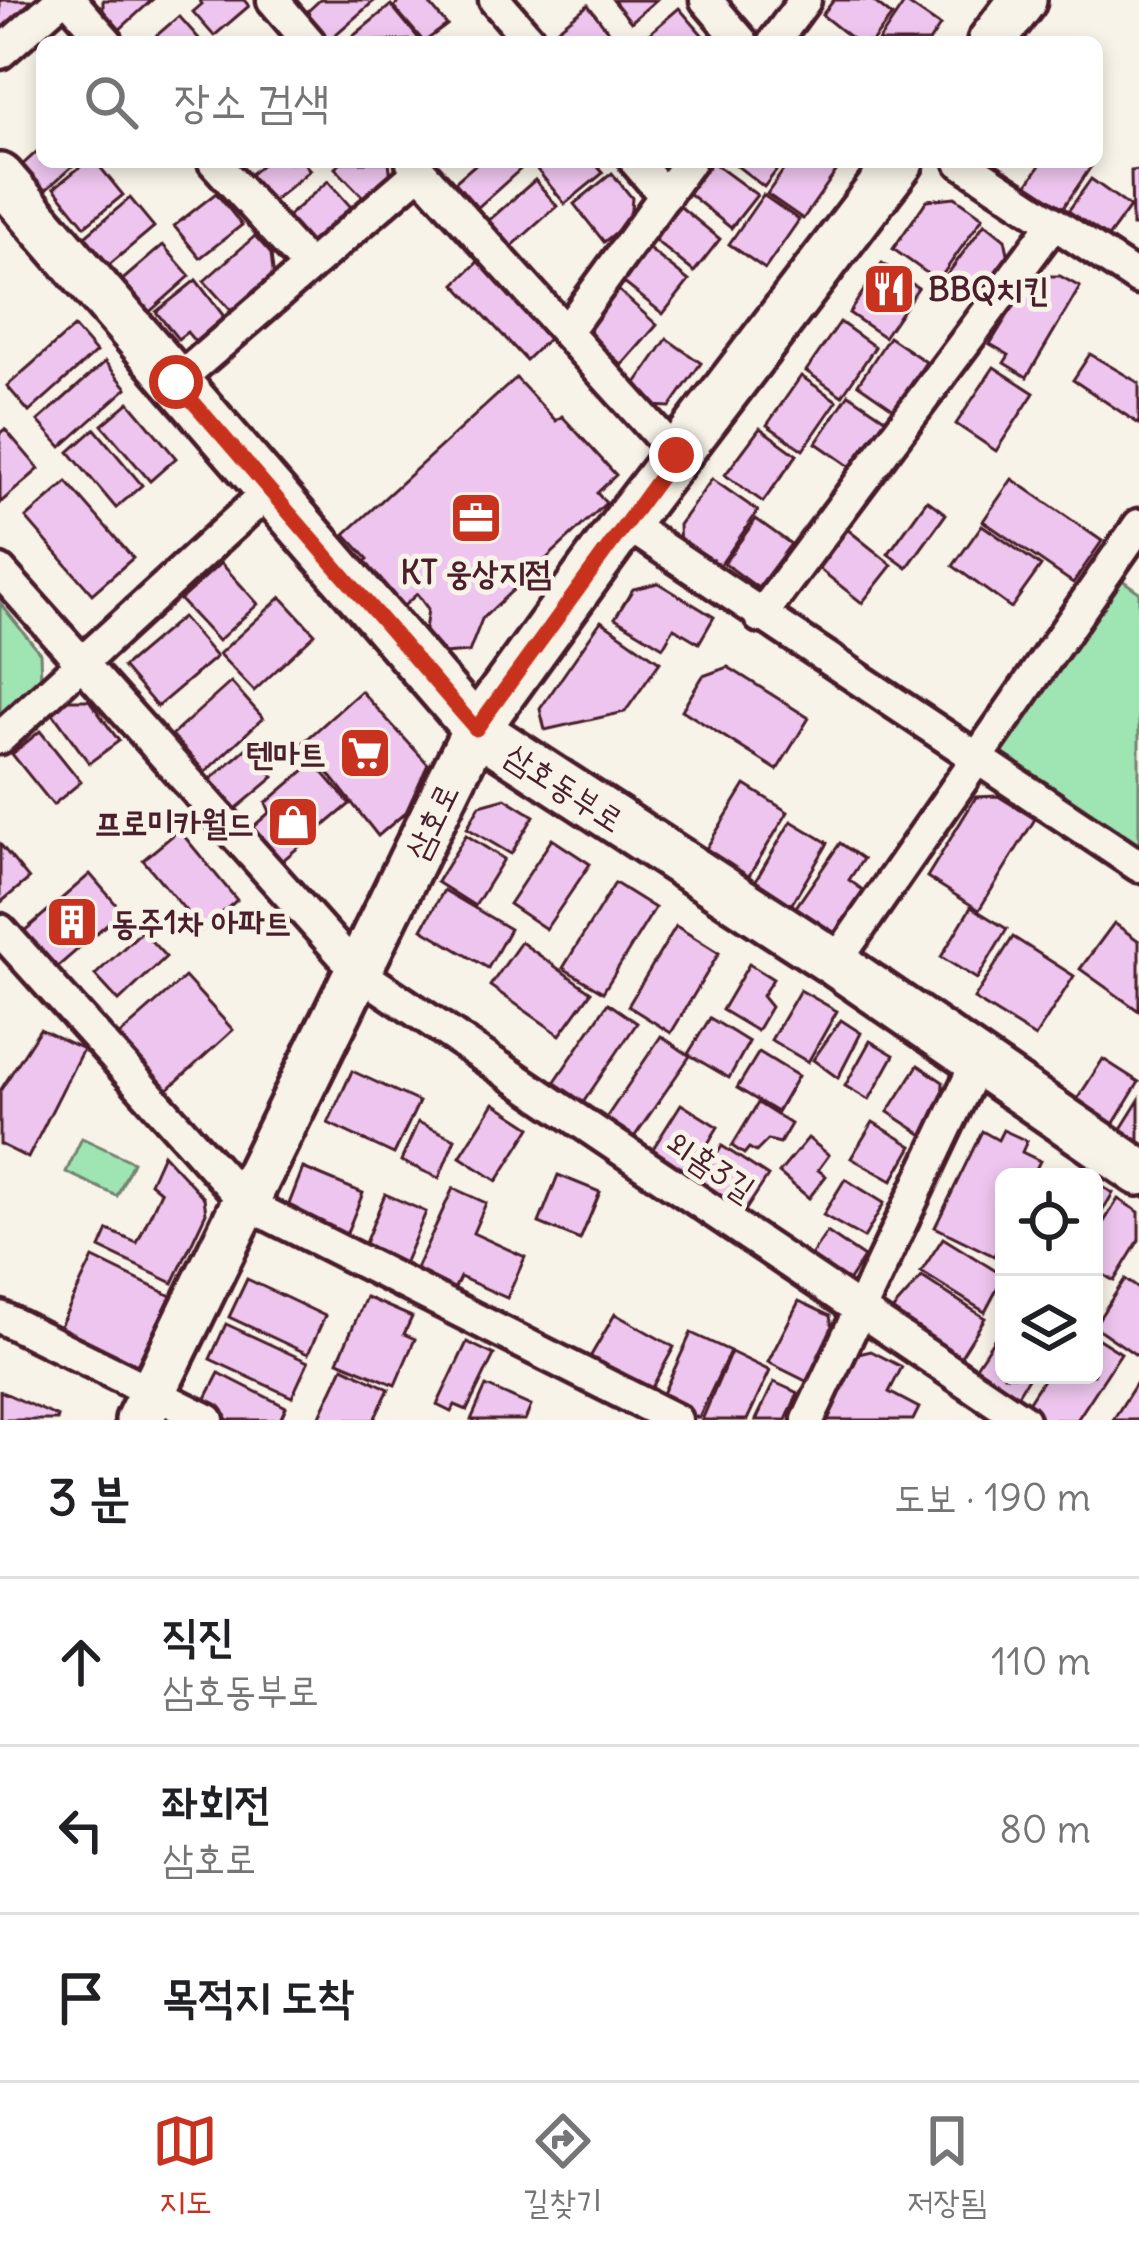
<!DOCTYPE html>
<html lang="ko">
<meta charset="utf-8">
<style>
:root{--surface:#fff;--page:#f2f2f2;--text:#202124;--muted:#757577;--line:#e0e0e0;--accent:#c8321e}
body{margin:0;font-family:Delius,"Poor Story",sans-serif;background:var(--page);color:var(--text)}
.controls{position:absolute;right:36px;bottom:36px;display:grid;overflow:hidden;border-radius:18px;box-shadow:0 6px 18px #0003}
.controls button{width:108px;height:108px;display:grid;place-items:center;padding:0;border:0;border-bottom:3px solid var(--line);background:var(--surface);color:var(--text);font:60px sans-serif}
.stop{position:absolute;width:36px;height:36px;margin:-27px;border:9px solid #c8321e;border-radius:50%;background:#fff}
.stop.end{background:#c8321e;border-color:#fff;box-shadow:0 3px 12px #0008}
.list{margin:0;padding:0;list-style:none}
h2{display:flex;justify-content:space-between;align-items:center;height:156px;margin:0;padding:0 48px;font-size:51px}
h2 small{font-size:39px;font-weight:400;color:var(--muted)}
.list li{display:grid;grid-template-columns:78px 1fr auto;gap:36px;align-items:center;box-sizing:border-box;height:168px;padding:0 48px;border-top:3px solid var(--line)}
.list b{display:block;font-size:45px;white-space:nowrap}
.list p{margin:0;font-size:39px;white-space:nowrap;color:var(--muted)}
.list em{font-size:39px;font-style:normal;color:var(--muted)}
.icon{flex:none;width:66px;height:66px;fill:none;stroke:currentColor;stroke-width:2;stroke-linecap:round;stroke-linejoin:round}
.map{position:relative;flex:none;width:1139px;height:1420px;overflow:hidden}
.search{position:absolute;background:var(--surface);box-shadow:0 6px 18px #0003;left:36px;right:36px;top:36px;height:132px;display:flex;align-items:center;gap:30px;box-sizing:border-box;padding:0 42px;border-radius:18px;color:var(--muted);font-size:45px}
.sheet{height:660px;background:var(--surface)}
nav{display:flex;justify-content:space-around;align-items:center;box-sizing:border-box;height:168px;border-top:3px solid var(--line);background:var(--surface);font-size:33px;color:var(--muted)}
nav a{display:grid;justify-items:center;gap:6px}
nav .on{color:var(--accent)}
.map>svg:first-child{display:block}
.green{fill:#9ee5b3;stroke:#74826f;stroke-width:3}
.building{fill:#eec5ee;stroke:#4a1f2b;stroke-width:3}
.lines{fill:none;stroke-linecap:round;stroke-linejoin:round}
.street-casing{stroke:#4a1f2b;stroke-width:39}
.secondary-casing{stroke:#4a1f2b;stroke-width:54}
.street{stroke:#f7f3e8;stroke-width:30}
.secondary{stroke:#f7f3e8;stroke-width:45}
.route{stroke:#c8321e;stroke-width:15}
.labels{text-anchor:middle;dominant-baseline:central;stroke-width:10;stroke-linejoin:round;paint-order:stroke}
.poi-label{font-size:33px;font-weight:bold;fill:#4a1f2b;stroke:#f7f3e8;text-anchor:start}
.street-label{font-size:33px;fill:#4a1f2b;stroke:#f7f3e8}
</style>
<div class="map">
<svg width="1139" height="1420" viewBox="0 0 1139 1420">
<rect width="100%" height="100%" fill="#f7f3e8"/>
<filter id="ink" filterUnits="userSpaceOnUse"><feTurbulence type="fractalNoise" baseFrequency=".00833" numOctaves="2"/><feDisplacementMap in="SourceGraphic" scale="24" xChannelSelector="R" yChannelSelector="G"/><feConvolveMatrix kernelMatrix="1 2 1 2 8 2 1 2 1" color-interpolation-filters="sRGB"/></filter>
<g filter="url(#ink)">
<g class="green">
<polygon points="1115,575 1139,592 1139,853 994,753"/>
<polygon points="0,603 40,653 41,680 0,718"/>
<polygon points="82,1138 133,1162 117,1196 66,1172"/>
</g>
<g class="building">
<polygon points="0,0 30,0 27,14 0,36"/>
<polygon points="103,0 152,0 118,31 103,14"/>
<polygon points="199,0 244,0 249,6 214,36 193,12 202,4"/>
<polygon points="320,0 371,0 373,2 327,42 311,25 308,11"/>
<polygon points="402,0 426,0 447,25 424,42 394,7"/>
<polygon points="613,0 656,0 631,22"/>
<polygon points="834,0 872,0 892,16 872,42 856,42 822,15"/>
<polygon points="905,2 940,26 929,42 878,42"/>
<polygon points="391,5 420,40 346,42"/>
<polygon points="588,5 615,40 549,42 546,38"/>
<polygon points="679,8 705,38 645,42 643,39"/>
<polygon points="179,16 202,42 149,42"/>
<polygon points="42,147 42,162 77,162 40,195 18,169"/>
<polygon points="86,162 96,162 123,195 85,226 54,188"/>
<polygon points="265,162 303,162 310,170 265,208 242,181"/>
<polygon points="341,162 389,162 391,178 366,200 335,168"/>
<polygon points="478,162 520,162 524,166 477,208 455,182"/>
<polygon points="539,162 594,162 603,173 565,204 534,166"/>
<polygon points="712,162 757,195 731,228 688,193"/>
<polygon points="732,162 783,162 764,187"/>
<polygon points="789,162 826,162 837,170 803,219 767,194"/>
<polygon points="1042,162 1094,162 1059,214 1024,190"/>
<polygon points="1139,170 1139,226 1132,226 1131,171"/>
<polygon points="612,173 632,198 630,221 604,242 574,204"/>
<polygon points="1091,179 1130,207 1101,247 1062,220"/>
<polygon points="535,180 557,206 510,248 487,222"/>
<polygon points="328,181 358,215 323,246 297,240 281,222"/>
<polygon points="216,193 242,225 200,258 174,226"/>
<polygon points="763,195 799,220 765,269 729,244"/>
<polygon points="955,197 983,217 938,281 893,249 927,200"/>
<polygon points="130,198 154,227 109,265 85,236"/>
<polygon points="677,204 720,239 694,272 651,237"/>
<polygon points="985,223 1005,239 1010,263 978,305 944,279"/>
<polygon points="255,236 271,254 274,280 235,315 204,281"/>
<polygon points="163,245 190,276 146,315 119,283"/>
<polygon points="645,246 689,281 663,314 619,279"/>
<polygon points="483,257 554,333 526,360 455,284"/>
<polygon points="882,263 918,288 884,337 849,313"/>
<polygon points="1032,276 1060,276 1080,287 1027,377 1004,363 1009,355 990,344"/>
<polygon points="196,280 226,319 196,343 187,332 178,339 156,312"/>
<polygon points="616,288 657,325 622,365 591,337 590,317"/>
<polygon points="840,322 875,347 842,396 806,371"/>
<polygon points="74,327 96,352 29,412 7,386"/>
<polygon points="889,337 926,362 894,409 858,384"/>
<polygon points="667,339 701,363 670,407 649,406 636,383"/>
<polygon points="1090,354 1139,383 1139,424 1073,380"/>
<polygon points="105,362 127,388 61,447 38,421"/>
<polygon points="994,367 1034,393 996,451 956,424"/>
<polygon points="801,376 837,401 803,450 767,425"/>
<polygon points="516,378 556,421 562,416 616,475 597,493 606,503 482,619 469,652 443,654 424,637 428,609 417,594 397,612 358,568 368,559 345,534"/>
<polygon points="849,394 886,419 852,468 816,443"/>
<polygon points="129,402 176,458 150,481 102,425"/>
<polygon points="760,428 797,455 763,502 725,475"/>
<polygon points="5,429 39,469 0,503 0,433"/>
<polygon points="95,429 142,485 116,508 69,452"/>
<polygon points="712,479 758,511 714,574 680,550 679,525"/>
<polygon points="1012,479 1102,541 1073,583 983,521"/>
<polygon points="67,482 133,558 92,594 26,518"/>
<polygon points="927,500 946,514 907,568 888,554"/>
<polygon points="756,519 791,544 758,588 724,563"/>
<polygon points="982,525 1041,566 1011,608 953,566"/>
<polygon points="847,529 892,565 862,603 817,567"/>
<polygon points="221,563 258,604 218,641 180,600"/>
<polygon points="658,583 714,617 699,643 674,628 663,647 615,618 633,589"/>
<polygon points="281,597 315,634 254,691 219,654"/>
<polygon points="182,617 216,657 157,707 123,667"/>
<polygon points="601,621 660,662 625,712 545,730 540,709"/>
<polygon points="728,667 809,718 777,770 682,710 703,676"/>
<polygon points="231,682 263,718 205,772 172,735"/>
<polygon points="361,691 428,764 406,812 378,836 304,742"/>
<polygon points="66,700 89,700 119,741 89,763 51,711"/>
<polygon points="40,731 81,782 53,805 12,754"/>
<polygon points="249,746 274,777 231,813 206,783"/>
<polygon points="314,762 350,804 275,867 246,833 270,812 266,803"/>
<polygon points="745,785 788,812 747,879 704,852"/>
<polygon points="998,796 1035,819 979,910 927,877 976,797"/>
<polygon points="505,798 534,816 511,854 467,828 480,805"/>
<polygon points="791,821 828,843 790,907 753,885"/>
<polygon points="179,830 237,900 202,930 143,860"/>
<polygon points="466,835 504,859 475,906 437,882"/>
<polygon points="552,839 590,864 546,929 509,904"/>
<polygon points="840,843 863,859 849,880 867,893 837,936 796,907"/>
<polygon points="0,844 29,879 0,903"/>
<polygon points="90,874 122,911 54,970 22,933"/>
<polygon points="615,883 655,908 603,992 563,968"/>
<polygon points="444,890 510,929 488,968 422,929"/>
<polygon points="971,907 1007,929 977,979 941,957"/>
<polygon points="1114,923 1139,941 1139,1011 1080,969"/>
<polygon points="676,926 719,953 671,1033 628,1006"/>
<polygon points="142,931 166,957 119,1001 95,975"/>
<polygon points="1013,937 1074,976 1035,1037 974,999"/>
<polygon points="521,942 591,992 560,1035 490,986"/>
<polygon points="749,964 773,979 762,996 771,1007 757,1031 722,1010"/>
<polygon points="185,977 233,1030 165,1092 116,1038"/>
<polygon points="800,990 837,1011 808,1062 771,1040"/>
<polygon points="608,1003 637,1023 576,1113 547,1093"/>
<polygon points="710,1018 749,1042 729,1078 688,1054"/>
<polygon points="841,1020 861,1033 838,1078 813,1060"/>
<polygon points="40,1029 83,1049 28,1158 0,1144 0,1091"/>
<polygon points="661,1036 690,1056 628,1146 600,1127"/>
<polygon points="870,1041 894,1055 869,1100 845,1086"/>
<polygon points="759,1052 798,1076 777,1112 737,1088"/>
<polygon points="1103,1059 1139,1082 1106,1136 1069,1112"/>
<polygon points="918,1065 943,1082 942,1106 923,1135 888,1112"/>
<polygon points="352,1071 419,1102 394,1154 328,1123"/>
<polygon points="1139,1100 1139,1156 1114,1140"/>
<polygon points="494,1103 531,1127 497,1181 460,1157"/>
<polygon points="758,1103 791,1124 780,1143 768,1140 756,1152 749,1148 744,1154 732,1146"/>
<polygon points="681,1104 718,1127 685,1181 647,1158"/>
<polygon points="418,1122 455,1139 439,1178 401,1161"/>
<polygon points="873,1122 912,1146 892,1181 851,1158"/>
<polygon points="1003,1130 1027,1141 1022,1152 1040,1161 1032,1177 1004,1177 1004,1236 994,1256 935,1227 982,1131 998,1140"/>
<polygon points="808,1138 829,1155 818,1170 826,1176 809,1198 779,1173"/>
<polygon points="722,1146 768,1176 741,1217 696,1188"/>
<polygon points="163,1154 204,1198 206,1213 173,1283 100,1248 108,1230 137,1243 161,1192 150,1183"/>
<polygon points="303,1168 363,1193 343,1242 284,1217"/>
<polygon points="558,1175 600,1192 580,1240 539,1223"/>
<polygon points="845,1179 884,1203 864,1238 823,1215"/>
<polygon points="1094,1182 1113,1193 1094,1225"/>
<polygon points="453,1188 486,1203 473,1233 525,1257 507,1298 460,1277 448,1302 409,1284"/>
<polygon points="385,1194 426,1212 401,1271 361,1253"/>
<polygon points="1118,1199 1139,1212 1139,1240 1114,1281 1094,1269 1094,1238"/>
<polygon points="827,1232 864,1257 847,1283 806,1263"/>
<polygon points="943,1238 1004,1276 985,1312 921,1272"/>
<polygon points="93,1258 171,1296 135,1369 58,1330"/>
<polygon points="922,1277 985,1318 958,1361 888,1315"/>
<polygon points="247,1279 325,1316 308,1354 229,1317"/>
<polygon points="1125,1279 1139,1289 1139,1357 1094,1326"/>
<polygon points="366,1297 412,1317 404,1334 415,1339 395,1385 338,1361"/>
<polygon points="799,1301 830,1316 833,1333 808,1382 768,1362"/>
<polygon points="615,1314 674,1347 649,1393 589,1359"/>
<polygon points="226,1324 308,1362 292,1397 210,1359"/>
<polygon points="1004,1324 1004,1375 1030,1375 1013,1402 971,1374"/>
<polygon points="691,1333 730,1351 699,1418 660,1400"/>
<polygon points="1094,1336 1121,1353 1077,1420 1041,1420 1024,1409 1046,1375 1094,1375"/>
<polygon points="467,1342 494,1355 467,1410 455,1405 451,1412 437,1405"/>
<polygon points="871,1351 902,1367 889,1392 919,1408 913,1420 825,1420 858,1354"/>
<polygon points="731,1352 770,1371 747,1420 702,1420"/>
<polygon points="343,1367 389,1389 374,1420 318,1420"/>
<polygon points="219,1373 286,1407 280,1420 229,1420 202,1406"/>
<polygon points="1139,1379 1139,1420 1113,1420"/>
<polygon points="774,1382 798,1393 786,1420 756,1420"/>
<polygon points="486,1386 531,1406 525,1420 471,1420"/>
<polygon points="0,1391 58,1417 57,1420 0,1420"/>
</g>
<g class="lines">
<g class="street-casing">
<g id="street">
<polyline points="70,0 107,42"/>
<polyline points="273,0 309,42"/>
<polyline points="495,0 531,42"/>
<polyline points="706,0 742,42"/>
<polyline points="774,42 805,0"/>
<polyline points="0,53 60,0"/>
<polyline points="214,162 309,267"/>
<polyline points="412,162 677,455"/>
<polyline points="636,162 665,196"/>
<polyline points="961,162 1139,279"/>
<polyline points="566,332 689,162"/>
<polyline points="176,382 420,171"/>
<polyline points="625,523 1139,866"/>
<polyline points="0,571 358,972 1023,1420"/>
<polyline points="760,617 1054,223"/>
<polyline points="0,738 270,490"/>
<polyline points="0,930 247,1204 676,1420"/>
<polyline points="835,963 1139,525"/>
<polyline points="0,1317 208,1420"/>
<polyline points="808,1420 977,1062"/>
</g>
</g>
<g class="secondary-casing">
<g id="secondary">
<polyline points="991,42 1023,0"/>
<polyline points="0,177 476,729 835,963 1139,1172"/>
<polyline points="139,1420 476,729 625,523 900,162"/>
</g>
</g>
<use href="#street" class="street"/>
<use href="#secondary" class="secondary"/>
</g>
</g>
<g class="lines" filter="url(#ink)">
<polyline class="route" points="176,382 476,729 676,455"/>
</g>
<defs>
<g id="restaurant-square" transform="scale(2.7)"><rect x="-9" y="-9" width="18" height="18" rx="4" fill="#c8321e" stroke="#f7f3e8"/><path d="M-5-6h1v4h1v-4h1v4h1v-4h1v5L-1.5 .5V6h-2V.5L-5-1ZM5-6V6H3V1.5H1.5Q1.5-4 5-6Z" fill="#fff"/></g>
<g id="office-square" transform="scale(2.7)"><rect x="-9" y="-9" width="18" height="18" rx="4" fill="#c8321e" stroke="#f7f3e8"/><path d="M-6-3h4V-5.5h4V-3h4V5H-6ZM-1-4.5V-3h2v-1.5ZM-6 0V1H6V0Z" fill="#fff"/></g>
<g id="supermarket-square" transform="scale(2.7)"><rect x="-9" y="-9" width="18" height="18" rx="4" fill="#c8321e" stroke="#f7f3e8"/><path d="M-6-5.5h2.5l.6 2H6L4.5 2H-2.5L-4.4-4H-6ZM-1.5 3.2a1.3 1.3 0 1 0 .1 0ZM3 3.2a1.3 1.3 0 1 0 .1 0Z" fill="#fff"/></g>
<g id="shop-square" transform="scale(2.7)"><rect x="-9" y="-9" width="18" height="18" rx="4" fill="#c8321e" stroke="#f7f3e8"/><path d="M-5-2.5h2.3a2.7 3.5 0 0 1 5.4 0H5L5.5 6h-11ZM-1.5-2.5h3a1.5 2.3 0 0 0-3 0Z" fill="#fff"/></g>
<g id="building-square" transform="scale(2.7)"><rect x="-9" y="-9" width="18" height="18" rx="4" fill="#c8321e" stroke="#f7f3e8"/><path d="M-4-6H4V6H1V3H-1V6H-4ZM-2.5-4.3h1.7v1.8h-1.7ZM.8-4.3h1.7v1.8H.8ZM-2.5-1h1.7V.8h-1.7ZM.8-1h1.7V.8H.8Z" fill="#fff"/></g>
</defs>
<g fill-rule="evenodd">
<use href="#restaurant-square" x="889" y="289"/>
<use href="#office-square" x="476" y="518"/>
<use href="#supermarket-square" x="365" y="753"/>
<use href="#shop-square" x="293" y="822"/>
<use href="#building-square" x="72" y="922"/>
</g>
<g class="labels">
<g class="poi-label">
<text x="928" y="289">BBQ치킨</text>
<text x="476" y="572" text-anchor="middle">KT 웅상지점</text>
<text x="326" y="753" text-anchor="end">텐마트</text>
<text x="254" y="822" text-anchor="end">프로미카월드</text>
<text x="111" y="922">동주1차 아파트</text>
</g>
<g class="street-label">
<text transform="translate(565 787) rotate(33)">삼호동부로</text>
<text transform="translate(431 821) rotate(-64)">삼호로</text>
<text transform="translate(711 1165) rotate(34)">외홈3길</text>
</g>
</g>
</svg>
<div class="controls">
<button><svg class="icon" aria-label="locate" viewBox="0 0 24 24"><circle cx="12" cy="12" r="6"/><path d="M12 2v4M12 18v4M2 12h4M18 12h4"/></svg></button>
<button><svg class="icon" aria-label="layers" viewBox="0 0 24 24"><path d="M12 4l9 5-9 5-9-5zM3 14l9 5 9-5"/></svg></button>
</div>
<div class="stop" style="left:176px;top:382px"></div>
<div class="stop end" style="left:676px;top:455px"></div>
<div class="search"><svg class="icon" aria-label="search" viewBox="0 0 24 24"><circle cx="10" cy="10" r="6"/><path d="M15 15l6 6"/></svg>장소 검색</div>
</div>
<section class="sheet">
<h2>3 분<small>도보 · 190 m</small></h2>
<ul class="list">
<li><svg class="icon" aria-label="ahead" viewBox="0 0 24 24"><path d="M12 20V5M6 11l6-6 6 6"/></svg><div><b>직진</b><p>삼호동부로</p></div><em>110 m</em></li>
<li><svg class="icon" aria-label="left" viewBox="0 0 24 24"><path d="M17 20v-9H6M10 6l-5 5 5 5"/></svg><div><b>좌회전</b><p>삼호로</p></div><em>80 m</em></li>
<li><svg class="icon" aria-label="arrive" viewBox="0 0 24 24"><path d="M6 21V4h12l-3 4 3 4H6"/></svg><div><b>목적지 도착</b></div></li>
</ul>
</section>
<nav>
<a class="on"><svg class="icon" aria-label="map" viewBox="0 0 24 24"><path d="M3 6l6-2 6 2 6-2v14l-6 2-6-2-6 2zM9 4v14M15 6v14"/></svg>지도</a>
<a><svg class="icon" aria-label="directions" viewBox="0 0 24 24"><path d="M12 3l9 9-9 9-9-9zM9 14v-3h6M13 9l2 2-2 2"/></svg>길찾기</a>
<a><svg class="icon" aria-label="saved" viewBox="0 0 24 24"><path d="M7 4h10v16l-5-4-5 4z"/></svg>저장됨</a>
</nav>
